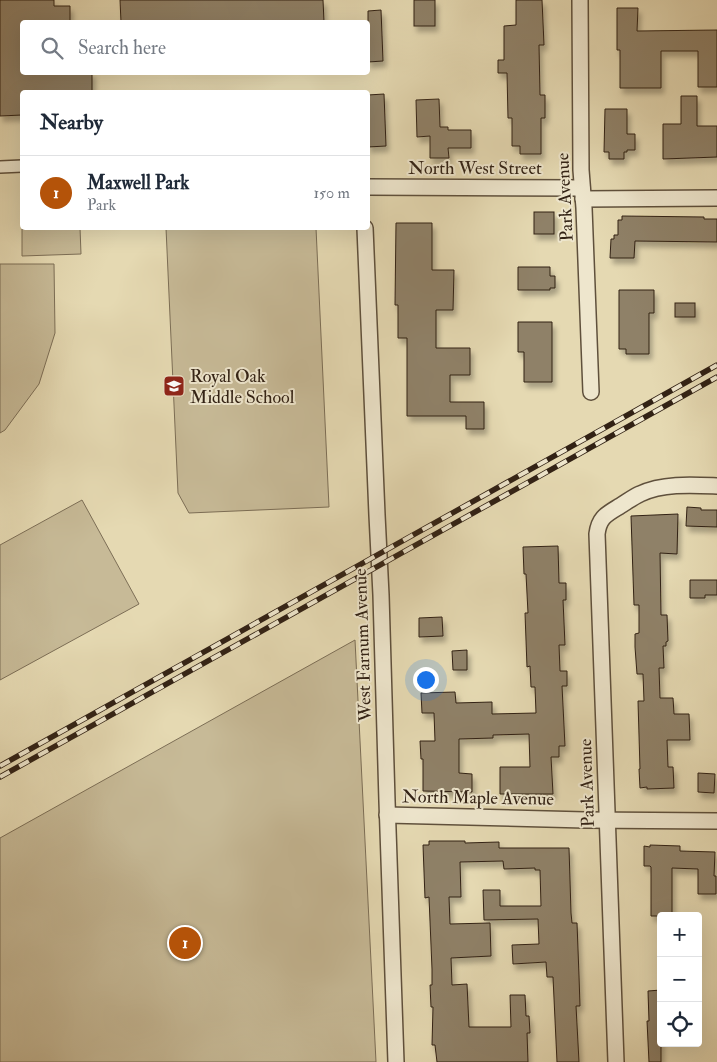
<!DOCTYPE html>
<meta charset="utf-8">
<style>
:root{--surface:#fff;--page:#f2f2f3;--text:#1f2937;--muted:#747a83;--line:#e0e1e3;--accent:#b45309}
body{margin:0;font-family:"IM FELL Double Pica",serif;background:var(--page);color:var(--text)}
.controls{position:absolute;right:15px;bottom:15px;display:grid;overflow:hidden;border-radius:5px;box-shadow:0 5px 20px #0002}
.controls button{width:45px;height:45px;display:grid;place-items:center;padding:0;border:0;border-bottom:1px solid var(--line);background:var(--surface);color:var(--text);font:25px sans-serif}
.you{position:absolute;left:425px;top:679px;width:18px;height:18px;margin:-12px;border:4px solid #fff;border-radius:50%;background:#1a73e8;box-shadow:0 0 0 8px #1a73e833}
.badge{display:grid;place-items:center;width:32px;height:32px;border-radius:50%;background:var(--accent);color:#fff;font-size:16px;font-weight:700}
.pin{position:absolute;translate:-50% -50%;border:2px solid #fff;box-shadow:0 1px 5px #0006}
.list{margin:0;padding:0;list-style:none}
h2{display:flex;justify-content:space-between;align-items:center;height:65px;margin:0;padding:0 20px;font-size:21px}
h2 small{font-size:16px;font-weight:400;color:var(--muted)}
.list li{display:grid;grid-template-columns:32px 1fr auto;gap:15px;align-items:center;box-sizing:border-box;height:75px;padding:0 20px;border-top:1px solid var(--line)}
.list b{display:block;font-size:19px;white-space:nowrap}
.list p{margin:0;font-size:16px;white-space:nowrap;color:var(--muted)}
.list em{font-size:16px;font-style:normal;color:var(--muted)}
.icon{flex:none;width:28px;height:28px;fill:none;stroke:currentColor;stroke-width:2;stroke-linecap:round;stroke-linejoin:round}
.map{position:relative;flex:none;width:717px;height:1062px;overflow:hidden}
.search{position:absolute;background:var(--surface);box-shadow:0 5px 20px #0002;left:20px;top:20px;width:350px;height:55px;display:flex;align-items:center;gap:12px;box-sizing:border-box;padding:0 18px;border-radius:5px;color:var(--muted);font-size:19px}
.panel{position:absolute;background:var(--surface);box-shadow:0 5px 20px #0002;left:20px;top:90px;width:350px;height:140px;border-radius:5px}
.map>svg:first-child{display:block}
.green{fill:#c7ba97;stroke:#7c6e56}
.building{fill:#8f8167;stroke:#322215;filter:url(#shadow)}
.lines{fill:none;stroke-linecap:round;stroke-linejoin:round}
.pedestrian-casing{stroke:#5f503c;stroke-width:14}
.minor-casing{stroke:#5f503c;stroke-width:18}
.pedestrian{stroke:#eee6cd;stroke-width:11}
.minor{stroke:#eee6cd;stroke-width:15}
.rail-casing{stroke:#322215;stroke-width:5.5}
.rail{stroke:#eee6cd;stroke-width:4;stroke-dasharray:11;stroke-linecap:butt}
.labels{text-anchor:middle;dominant-baseline:central;stroke-width:4;stroke-linejoin:round;paint-order:stroke}
.street-label{font-size:18px;fill:#322215;stroke:#eee6cd}
.poi-label{font-size:18px;fill:#322215;stroke:#eee6cd;text-anchor:start}
</style>
<div class="map">
<svg width="717" height="1062" viewBox="0 0 717 1062">
<defs>
<filter id="shadow"><feDropShadow dx="3" dy="5.5" stdDeviation="2.5" flood-color="#0004"/></filter>
</defs>
<rect width="100%" height="100%" fill="#e5d9b2"/>
<filter id="stains"><feTurbulence type="fractalNoise" baseFrequency=".004" numOctaves="4"/><feColorMatrix values="0 0 0 0 .2 0 0 0 0 .09 0 0 0 0 .02 0 0 0 .5 -.17"/></filter>
<radialGradient id="worn" r=".72"><stop offset=".6" stop-color="#630" stop-opacity="0"/><stop offset="1" stop-color="#630" stop-opacity=".3"/></radialGradient>
<g class="green">
<polygon points="55,228 80,228 81,254 22,256 22,229"/>
<polygon points="166,228 316,228 329,507 189,513 178,493"/>
<polygon points="0,264 54,264 55,333 39,384 5,430 0,433"/>
<polygon points="82,500 139,604 0,680 0,545"/>
<polygon points="355,640 376,1062 0,1062 0,838"/>
</g>
<g class="building">
<polygon points="0,0 54,0 54,6 70,6 70,22 22,22 22,72 92,72 92,92 22,92 22,115 0,116"/>
<polygon points="120,0 323,0 324,22 121,22"/>
<rect x="414" y="0" width="21" height="26"/>
<polygon points="516,0 542,0 544,45 539,45 540,95 545,95 545,118 541,118 541,154 520,154 520,146 512,146 512,118 508,118 507,73 498,73 498,60 504,60 504,26 516,25"/>
<polygon points="617,8 638,8 637,31 717,30 717,87 698,87 698,51 661,51 661,88 620,88 620,50 617,50"/>
<polygon points="381,10 383,61 368,62 368,11"/>
<polygon points="384,94 386,146 368,147 368,95"/>
<polygon points="681,96 697,96 697,126 717,126 717,157 663,159 663,124 681,124"/>
<polygon points="439,99 440,127 448,127 448,130 471,130 471,148 448,148 449,158 430,158 430,136 417,137 416,100"/>
<polygon points="605,109 627,109 627,134 635,134 635,150 627,150 627,152 624,152 624,159 609,159 609,152 604,152"/>
<rect x="534" y="212" width="20" height="22"/>
<polygon points="622,216 704,217 704,219 717,219 717,242 635,241 634,258 610,258 611,239 614,239 614,235 618,235 618,220 622,220"/>
<polygon points="396,223 432,223 432,270 454,270 453,310 436,310 436,348 470,348 470,375 450,375 450,402 484,402 484,429 466,429 466,416 407,416 407,338 398,338 398,305 395,305"/>
<polygon points="518,267 550,267 550,276 555,276 555,288 550,288 550,290 518,290"/>
<polygon points="619,290 654,290 654,313 649,313 649,354 626,354 626,349 619,349"/>
<rect x="675" y="303" width="20" height="14"/>
<polygon points="518,322 552,322 552,382 524,382 524,352 518,352"/>
<polygon points="687,507 701,508 701,510 717,510 717,527 686,526"/>
<polygon points="678,514 677,554 660,553 661,615 667,615 668,641 666,642 666,646 663,646 664,668 659,668 660,698 673,698 674,714 689,714 690,740 667,740 668,767 673,767 674,788 647,789 647,787 640,788 639,769 640,769 638,701 644,701 643,674 637,674 635,647 635,634 639,633 639,605 634,605 631,516"/>
<polygon points="558,546 559,583 566,583 566,600 563,600 565,645 559,645 560,671 567,671 567,686 562,686 565,746 559,746 559,757 551,757 553,794 500,794 500,767 530,767 529,734 493,735 493,738 459,739 459,773 472,774 472,792 423,791 423,759 421,759 420,741 435,741 434,713 422,713 421,693 455,692 456,703 492,702 492,714 536,713 535,687 531,687 530,666 527,667 525,613 528,613 526,574 524,574 523,547"/>
<polygon points="690,580 717,580 717,595 705,595 705,598 690,598"/>
<polygon points="442,617 443,636 419,637 419,618"/>
<polygon points="467,650 467,670 453,670 452,651"/>
<polygon points="698,773 715,774 714,793 698,792"/>
<polygon points="429,841 465,841 465,843 499,842 499,848 569,848 571,913 572,923 577,923 579,976 580,1006 576,1006 579,1062 557,1062 553,977 547,977 546,962 513,964 512,945 539,944 538,919 484,920 483,890 500,890 500,906 541,906 540,870 535,870 535,868 504,869 503,861 460,862 461,897 449,897 450,924 490,923 491,956 451,958 452,985 467,984 469,1027 511,1027 510,995 525,995 526,1016 529,1016 530,1033 527,1033 528,1062 437,1062 435,1045 432,1045 433,1007 431,1007 430,985 432,985 432,969 429,897 425,898 423,845 429,845"/>
<polygon points="650,845 680,846 680,851 715,852 714,876 716,876 716,894 698,894 698,869 672,868 672,916 651,916 651,867 650,866 644,866 644,846 650,847"/>
<polygon points="661,990 661,1062 649,1062 647,1021 649,1021 648,991"/>
</g>
<g class="lines">
<g class="pedestrian-casing">
<polyline id="pedestrian" points="0,167 22,166"/>
</g>
<g class="minor-casing">
<g id="minor">
<polyline points="580,0 581,170 584,208 591,392"/>
<polyline points="368,187 582,188"/>
<polyline points="583,199 717,198"/>
<polyline points="365,228 377,515 381,595 387,801 396,1062"/>
<polyline points="387,815 585,820 717,821"/>
<path d="M616,1062L597,534C599,517 607,514 620,506C627,502 633,497 640,494C663,483 693,485 717,486"/>
</g>
</g>
<use href="#pedestrian" class="pedestrian"/>
<use href="#minor" class="minor"/>
<g class="rail-casing">
<g id="rail">
<polyline points="0,766 717,365"/>
<polyline points="0,777 717,377"/>
</g>
</g>
<use href="#rail" class="rail"/>
</g>
<defs>
<g id="school-square" transform="scale(1.125)"><rect x="-9" y="-9" width="18" height="18" rx="4" fill="#8f2418" stroke="#eee6cd"/><path d="M0-5L7-2L0 1L-7-2ZM-4 1L0 2.5L4 1V4Q0 6-4 4Z" fill="#fff"/></g>
</defs>
<g fill-rule="evenodd">
<use href="#school-square" x="174" y="386"/>
</g>
<g class="labels">
<g class="street-label">
<text x="475" y="168">North West Street</text>
<text transform="translate(565 197) rotate(-93)">Park Avenue</text>
<text transform="translate(363 645) rotate(-92)">West Farnum Avenue</text>
<text transform="translate(587 783) rotate(-92)">Park Avenue</text>
<text transform="translate(478 798) rotate(1)">North Maple Avenue</text>
</g>
<g class="poi-label">
<text x="190" y="376">Royal Oak<tspan x="190" dy="21">Middle School</tspan></text>
</g>
</g>
<rect width="100%" height="100%" filter="url(#stains)"/>
<rect width="100%" height="100%" fill="url(#worn)"/>
</svg>
<div class="controls">
<button>+</button>
<button>−</button>
<button><svg class="icon" aria-label="locate" viewBox="0 0 24 24"><circle cx="12" cy="12" r="6"/><path d="M12 2v4M12 18v4M2 12h4M18 12h4"/></svg></button>
</div>
<div class="you"></div>
<div class="pin badge" style="left:185px;top:943px">1</div>
<div class="search"><svg class="icon" aria-label="search" viewBox="0 0 24 24"><circle cx="10" cy="10" r="6"/><path d="M15 15l6 6"/></svg>Search here</div>
<section class="panel">
<h2>Nearby<small></small></h2>
<ul class="list">
<li><span class="badge">1</span><div><b>Maxwell Park</b><p>Park</p></div><em>150 m</em></li>
</ul>
</section>
</div>
